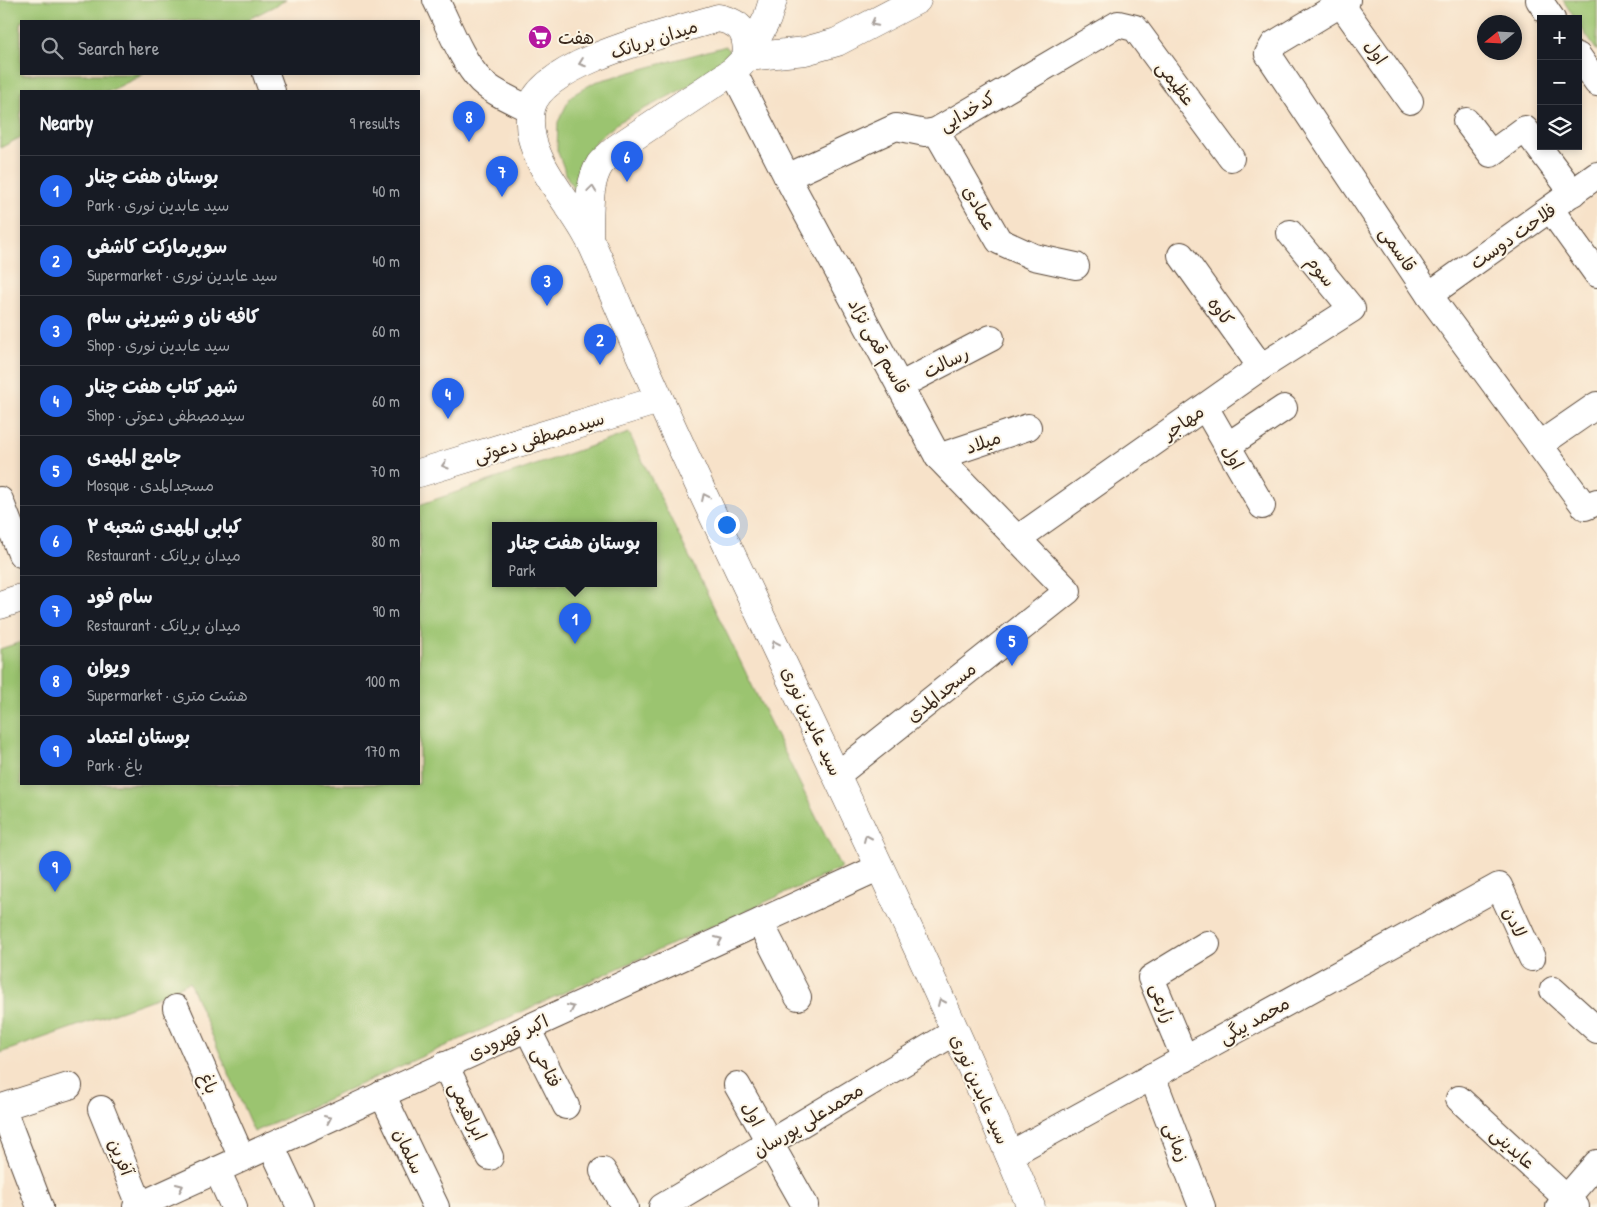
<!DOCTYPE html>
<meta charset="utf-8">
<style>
:root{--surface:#171b24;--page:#20242c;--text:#f1f3f6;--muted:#9ea1a6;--line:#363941;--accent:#2563eb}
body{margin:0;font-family:"Patrick Hand","Playpen Sans Arabic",sans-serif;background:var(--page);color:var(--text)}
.controls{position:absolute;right:15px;top:15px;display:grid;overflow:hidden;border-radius:0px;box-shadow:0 2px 8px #0003}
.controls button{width:45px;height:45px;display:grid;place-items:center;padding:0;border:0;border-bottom:1px solid var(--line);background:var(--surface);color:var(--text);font:25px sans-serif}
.compass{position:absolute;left:1477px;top:15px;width:45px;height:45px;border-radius:50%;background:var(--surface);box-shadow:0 2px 8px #0003;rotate:252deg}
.you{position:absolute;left:726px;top:524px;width:18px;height:18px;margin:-12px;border:4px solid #fff;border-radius:50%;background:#1a73e8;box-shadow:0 0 0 8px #1a73e833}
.badge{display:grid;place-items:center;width:32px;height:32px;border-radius:50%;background:var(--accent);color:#fff;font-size:16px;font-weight:700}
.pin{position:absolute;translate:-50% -41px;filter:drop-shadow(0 1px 2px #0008)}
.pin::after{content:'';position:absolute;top:26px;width:18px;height:15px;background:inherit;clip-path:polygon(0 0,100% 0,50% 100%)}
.popup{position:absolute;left:492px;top:522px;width:165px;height:65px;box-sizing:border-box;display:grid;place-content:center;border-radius:0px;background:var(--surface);filter:drop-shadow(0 1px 4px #0005);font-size:16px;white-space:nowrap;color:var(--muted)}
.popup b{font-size:19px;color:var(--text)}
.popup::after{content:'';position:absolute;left:50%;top:100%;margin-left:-10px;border:10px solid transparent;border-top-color:var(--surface)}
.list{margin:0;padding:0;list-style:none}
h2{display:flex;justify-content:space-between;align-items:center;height:65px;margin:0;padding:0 20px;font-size:21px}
h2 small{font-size:16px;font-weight:400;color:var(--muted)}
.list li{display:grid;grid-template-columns:32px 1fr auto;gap:15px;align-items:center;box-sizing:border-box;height:70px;padding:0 20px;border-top:1px solid var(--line)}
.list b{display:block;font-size:19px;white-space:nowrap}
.list p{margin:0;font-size:16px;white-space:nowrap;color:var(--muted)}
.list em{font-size:16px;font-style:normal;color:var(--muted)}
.icon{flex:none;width:28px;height:28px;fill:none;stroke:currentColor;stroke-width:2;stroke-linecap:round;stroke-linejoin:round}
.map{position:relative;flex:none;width:1597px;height:1207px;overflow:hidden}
.search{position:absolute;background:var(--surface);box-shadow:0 2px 8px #0003;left:20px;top:20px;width:400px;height:55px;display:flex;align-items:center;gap:12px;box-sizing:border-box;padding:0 18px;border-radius:0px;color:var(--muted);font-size:19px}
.panel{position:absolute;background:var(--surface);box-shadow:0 2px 8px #0003;left:20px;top:90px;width:400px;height:695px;border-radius:0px}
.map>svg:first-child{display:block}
.green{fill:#9bc470;stroke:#6b7747;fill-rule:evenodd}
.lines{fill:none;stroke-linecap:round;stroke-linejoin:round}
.minor-casing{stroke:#574638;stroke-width:28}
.secondary-casing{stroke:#574638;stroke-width:29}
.minor{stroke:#fff;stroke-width:26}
.secondary{stroke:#fff;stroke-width:28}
.oneway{stroke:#a79f9a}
.labels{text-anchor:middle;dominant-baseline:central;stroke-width:4;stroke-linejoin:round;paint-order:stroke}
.poi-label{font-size:18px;fill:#3b2a1e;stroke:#fcf5e5;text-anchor:start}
.street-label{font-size:18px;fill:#3b2a1e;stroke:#fcf5e5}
</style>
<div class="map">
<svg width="1597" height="1207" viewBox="0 0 1597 1207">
<rect width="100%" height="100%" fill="#fcf5e5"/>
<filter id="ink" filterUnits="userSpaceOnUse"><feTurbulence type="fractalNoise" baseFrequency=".02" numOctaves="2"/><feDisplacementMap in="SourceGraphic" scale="10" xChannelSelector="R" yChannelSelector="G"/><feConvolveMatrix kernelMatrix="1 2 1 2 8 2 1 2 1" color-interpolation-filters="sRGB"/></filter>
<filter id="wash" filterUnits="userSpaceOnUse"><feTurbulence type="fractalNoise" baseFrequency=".0096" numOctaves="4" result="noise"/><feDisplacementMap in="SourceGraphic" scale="20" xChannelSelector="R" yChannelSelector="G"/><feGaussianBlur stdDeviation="1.12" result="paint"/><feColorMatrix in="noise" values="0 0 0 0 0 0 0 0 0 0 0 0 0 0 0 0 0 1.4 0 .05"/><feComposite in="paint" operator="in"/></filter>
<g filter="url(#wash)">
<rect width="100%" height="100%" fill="#f7e2c9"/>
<g class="green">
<polygon points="0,0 286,0 245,21 21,21 21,74 144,74 110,91 21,91 21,137 0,148"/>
<polygon points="1563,0 1597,0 1597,51 1578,23 1578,19 1575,19"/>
<polygon points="726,46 731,54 731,64 619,122 596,141 582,168 577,194 568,179 557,150 558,122 571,96 595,82"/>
<path d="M629,433L841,868L254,1132L189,982L151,1000L0,1053V649L21,642V784H419V505ZM654,525V583H496V525Z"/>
</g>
</g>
<g filter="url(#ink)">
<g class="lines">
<g class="minor-casing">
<g id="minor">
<path d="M436,0C448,24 462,62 481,81C495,94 514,101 531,110"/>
<polyline points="1347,0 1274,44 1268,54 1429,295 1585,507 1597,502"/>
<polyline points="1539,0 1552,19"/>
<polyline points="1341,4 1410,101"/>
<polyline points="1578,56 1597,83"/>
<polyline points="733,71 787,177 938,457 1068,591 837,775"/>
<polyline points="266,74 272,91"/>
<polyline points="1466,121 1491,154 1525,129 1573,193"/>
<polyline points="936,131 999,241 1034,257 1076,266"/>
<polyline points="787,177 896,127 925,133 936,131 1118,24 1135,28 1231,158"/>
<polyline points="1551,210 1597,274"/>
<polyline points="1181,255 1261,367"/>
<polyline points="1429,295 1597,175"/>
<polyline points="901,385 991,338"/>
<polyline points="1205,407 1262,506"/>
<polyline points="1539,445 1597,405"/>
<polyline points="1227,446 1284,408"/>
<polyline points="938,457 1028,427"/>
<polyline points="0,500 21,554"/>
<polyline points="1017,539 1261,367 1352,309 1290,233"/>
<polyline points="760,922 798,997"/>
<polyline points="1553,990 1597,1030"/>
<polyline points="176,1008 242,1158"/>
<polyline points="527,1028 566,1106"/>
<polyline points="1185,1059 1151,978 1207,944"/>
<polyline points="445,1065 490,1157"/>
<polyline points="1152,1076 1202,1207"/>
<polyline points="737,1085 805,1205"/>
<polyline points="382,1094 436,1207"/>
<polyline points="1459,1099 1576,1207"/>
<polyline points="101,1109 140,1205"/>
<polyline points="271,1145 300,1207"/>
<polyline points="1009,1155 1499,886 1532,958"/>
<polyline points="217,1170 234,1207"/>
<polyline points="603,1171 625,1207"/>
<polyline points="40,1207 2,1107 69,1086"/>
<polyline points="136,1207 880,867"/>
<polyline points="662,1207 955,1032"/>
<polyline points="1559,1207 1597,1163"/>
</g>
</g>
<g class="secondary-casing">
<g id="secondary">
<polyline points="747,57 805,51 837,42 917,0"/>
<polyline points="747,57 767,19 773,0"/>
<path d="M589,237C590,214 587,184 600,164C605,158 612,153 617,148L733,71L747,57C747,33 743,23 718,18C676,31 539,62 531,109C522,156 568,198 588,237C597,253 604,272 611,289C744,598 903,895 1031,1207"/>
<polyline points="419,473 659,400"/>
<polyline points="0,605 21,598"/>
</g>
</g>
<use href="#minor" class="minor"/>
<use href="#secondary" class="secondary"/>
</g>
<defs><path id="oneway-chevron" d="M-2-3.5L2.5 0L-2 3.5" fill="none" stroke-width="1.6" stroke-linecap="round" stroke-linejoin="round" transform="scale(1.25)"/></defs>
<g class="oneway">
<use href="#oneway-chevron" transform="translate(874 23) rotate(152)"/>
<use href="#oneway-chevron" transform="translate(582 63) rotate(160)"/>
<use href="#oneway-chevron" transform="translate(592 189) rotate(-83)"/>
<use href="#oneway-chevron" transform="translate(445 465) rotate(163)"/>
<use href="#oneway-chevron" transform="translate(705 497) rotate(-115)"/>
<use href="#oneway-chevron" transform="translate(775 644) rotate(-115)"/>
<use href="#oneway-chevron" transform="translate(867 838) rotate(-114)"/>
<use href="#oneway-chevron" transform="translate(719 940) rotate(-25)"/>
<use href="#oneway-chevron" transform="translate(941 1002) rotate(-114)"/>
<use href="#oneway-chevron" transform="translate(571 1008) rotate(-25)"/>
<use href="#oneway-chevron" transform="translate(328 1119) rotate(-24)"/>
<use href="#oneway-chevron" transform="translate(180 1187) rotate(-25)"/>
</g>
</g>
<defs>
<g id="supermarket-disc" transform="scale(1.25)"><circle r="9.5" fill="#b5179e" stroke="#fcf5e5"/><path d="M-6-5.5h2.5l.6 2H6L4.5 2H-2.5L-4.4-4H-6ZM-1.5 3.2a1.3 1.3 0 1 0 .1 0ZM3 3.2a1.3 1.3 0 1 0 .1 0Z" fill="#fff"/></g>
</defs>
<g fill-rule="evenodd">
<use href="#supermarket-disc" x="540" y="37"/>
</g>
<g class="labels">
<g class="poi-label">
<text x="558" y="37">هفت</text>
</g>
<g class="street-label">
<text transform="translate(654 39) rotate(-18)">میدان بریانک</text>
<text transform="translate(1376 52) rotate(55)">اول</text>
<text transform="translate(1176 83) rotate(53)">عظیمی</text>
<text transform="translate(967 111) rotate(-30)">کدخدایی</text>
<text transform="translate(980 208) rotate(60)">عمادی</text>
<text transform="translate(1513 236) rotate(-35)">فلاحت دوست</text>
<text transform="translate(1398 249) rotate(56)">قاسمی</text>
<text transform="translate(1321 271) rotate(51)">سوم</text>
<text transform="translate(1221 311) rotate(54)">کاوه</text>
<text transform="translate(879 346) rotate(61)">قاسم قمی نژاد</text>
<text transform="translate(946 362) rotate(-27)">رسالت</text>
<text transform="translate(1183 422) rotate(-35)">مهاجر</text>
<text transform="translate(539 437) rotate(-17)">سیدمصطفی دعوتی</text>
<text transform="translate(983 442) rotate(-19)">میلاد</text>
<text transform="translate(1233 457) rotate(60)">اول</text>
<text transform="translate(941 692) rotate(-39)">مسجدالمدی</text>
<text transform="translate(812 721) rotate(65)">سید عابدین نوری</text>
<text transform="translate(1515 922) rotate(65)">لادن</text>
<text transform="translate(1163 1003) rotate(71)">زارعی</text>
<text transform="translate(1254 1020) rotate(-29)">محمد بیگی</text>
<text transform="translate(508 1037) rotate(-24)">اکبر قهرودی</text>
<text transform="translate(547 1067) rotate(63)">فتاحی</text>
<text transform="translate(209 1083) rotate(66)">باغ</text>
<text transform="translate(980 1089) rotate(66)">سید عابدین نوری</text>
<text transform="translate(468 1111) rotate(64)">ابراهیمی</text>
<text transform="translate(753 1114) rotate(61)">اول</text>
<text transform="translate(808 1120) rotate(-31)">محمدعلی پورسان</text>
<text transform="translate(1177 1142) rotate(69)">زمانی</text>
<text transform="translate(1513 1148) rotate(42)">عابدینی</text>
<text transform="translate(409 1151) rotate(65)">سلمان</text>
<text transform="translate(121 1157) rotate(68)">آفرین</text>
</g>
</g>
</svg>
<div class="controls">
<button>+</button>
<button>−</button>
<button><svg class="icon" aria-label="layers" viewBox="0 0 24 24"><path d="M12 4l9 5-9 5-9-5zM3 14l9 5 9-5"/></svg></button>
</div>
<svg class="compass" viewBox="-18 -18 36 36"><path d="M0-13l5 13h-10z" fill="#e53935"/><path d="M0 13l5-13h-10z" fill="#9ea1a6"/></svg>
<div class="you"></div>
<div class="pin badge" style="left:575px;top:644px">1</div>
<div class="popup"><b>بوستان هفت چنار</b>Park</div>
<div class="pin badge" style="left:600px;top:365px">2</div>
<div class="pin badge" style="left:547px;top:306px">3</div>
<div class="pin badge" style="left:448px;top:419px">4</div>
<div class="pin badge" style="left:1012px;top:666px">5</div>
<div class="pin badge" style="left:627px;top:182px">6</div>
<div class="pin badge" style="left:502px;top:197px">7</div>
<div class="pin badge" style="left:469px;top:142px">8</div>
<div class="pin badge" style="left:55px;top:892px">9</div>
<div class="search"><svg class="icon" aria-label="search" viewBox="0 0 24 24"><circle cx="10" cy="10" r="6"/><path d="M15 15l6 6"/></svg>Search here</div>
<section class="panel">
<h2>Nearby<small>9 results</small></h2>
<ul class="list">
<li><span class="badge">1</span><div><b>بوستان هفت چنار</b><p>Park · سید عابدین نوری</p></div><em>40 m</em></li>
<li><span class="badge">2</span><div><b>سوپرمارکت کاشفی</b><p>Supermarket · سید عابدین نوری</p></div><em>40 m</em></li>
<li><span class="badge">3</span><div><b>کافه نان و شیرینی سام</b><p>Shop · سید عابدین نوری</p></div><em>60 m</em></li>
<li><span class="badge">4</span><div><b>شهر کتاب هفت چنار</b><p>Shop · سیدمصطفی دعوتی</p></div><em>60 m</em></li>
<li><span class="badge">5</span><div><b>جامع المهدی</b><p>Mosque · مسجدالمدی</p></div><em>70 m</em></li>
<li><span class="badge">6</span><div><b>کبابی المهدی شعبه ۲</b><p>Restaurant · میدان بریانک</p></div><em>80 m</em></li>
<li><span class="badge">7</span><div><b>سام فود</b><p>Restaurant · میدان بریانک</p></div><em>90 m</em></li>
<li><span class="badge">8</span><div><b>ویوان</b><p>Supermarket · هشت متری</p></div><em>100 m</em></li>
<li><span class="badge">9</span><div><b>بوستان اعتماد</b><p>Park · باغ</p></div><em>170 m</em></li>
</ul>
</section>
</div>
